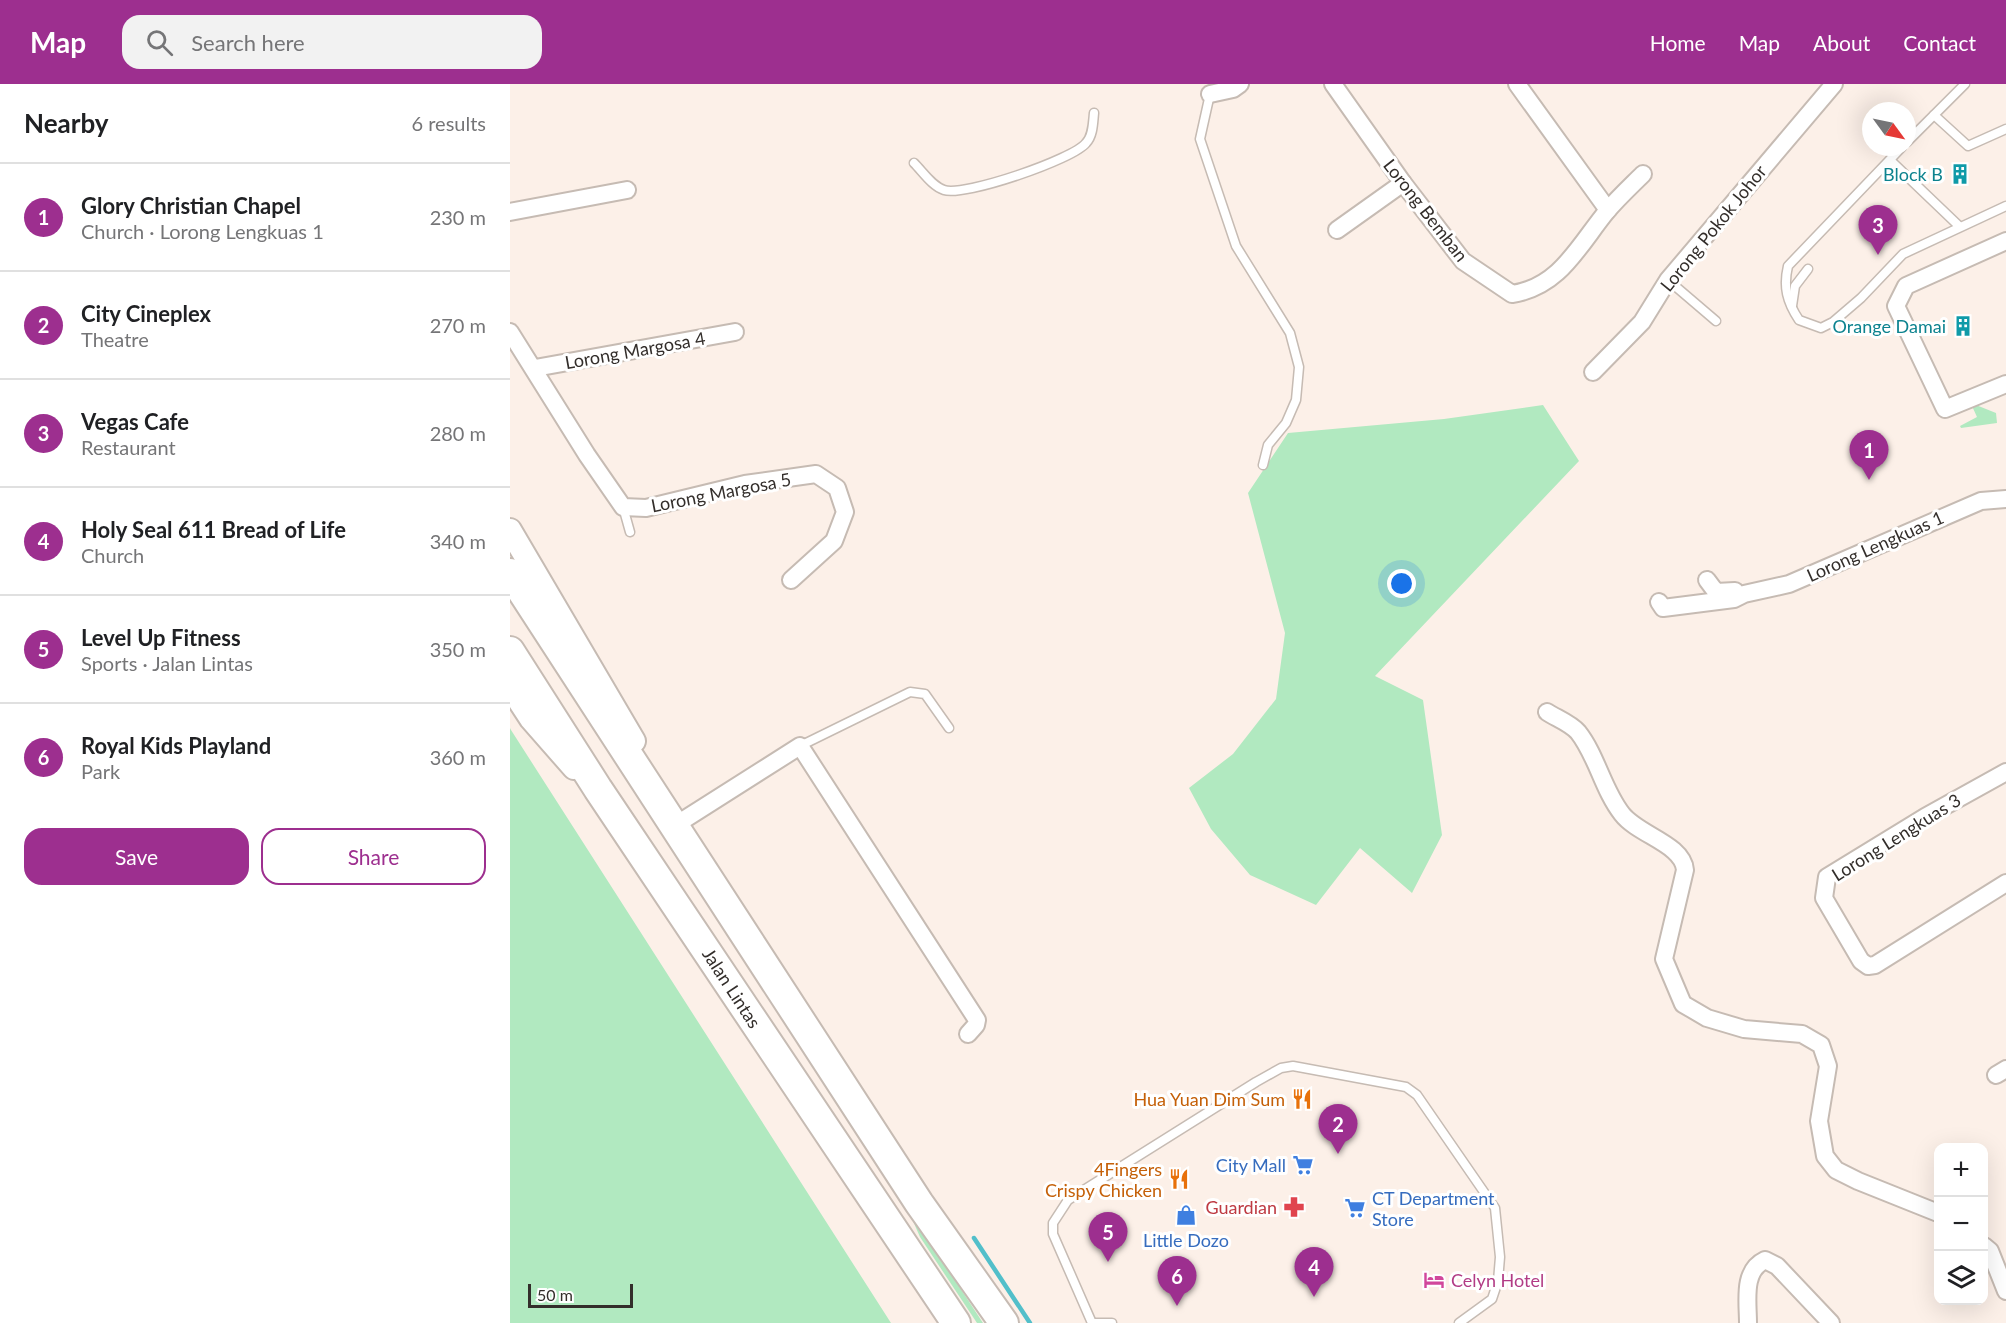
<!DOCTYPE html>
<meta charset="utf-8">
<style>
:root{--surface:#fff;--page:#f2f2f2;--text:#202124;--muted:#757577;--line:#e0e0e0;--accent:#9d2f8f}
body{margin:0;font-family:Lato,sans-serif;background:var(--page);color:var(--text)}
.controls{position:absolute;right:18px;bottom:18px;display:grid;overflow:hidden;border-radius:12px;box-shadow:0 6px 24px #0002}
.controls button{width:54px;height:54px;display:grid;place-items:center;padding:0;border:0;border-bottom:2px solid var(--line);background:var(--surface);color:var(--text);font:30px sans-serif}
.compass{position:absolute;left:1352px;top:18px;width:54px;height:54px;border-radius:50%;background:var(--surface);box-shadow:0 6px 24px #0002;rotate:123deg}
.scale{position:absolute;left:18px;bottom:15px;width:105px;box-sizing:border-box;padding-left:6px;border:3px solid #332e2b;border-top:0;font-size:16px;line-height:21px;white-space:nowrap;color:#332e2b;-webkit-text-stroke:4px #fff;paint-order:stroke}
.you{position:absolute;left:892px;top:500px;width:21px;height:21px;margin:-15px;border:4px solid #fff;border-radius:50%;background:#1a73e8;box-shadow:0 0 0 9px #1a73e833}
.badge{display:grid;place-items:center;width:39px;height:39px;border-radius:50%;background:var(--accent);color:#fff;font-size:20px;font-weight:700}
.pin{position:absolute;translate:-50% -50px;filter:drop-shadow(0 2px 3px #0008)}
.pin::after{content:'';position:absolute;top:32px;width:21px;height:18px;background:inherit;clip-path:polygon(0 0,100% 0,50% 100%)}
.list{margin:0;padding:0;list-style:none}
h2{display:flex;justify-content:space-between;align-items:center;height:78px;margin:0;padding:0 24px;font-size:26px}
h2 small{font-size:20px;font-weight:400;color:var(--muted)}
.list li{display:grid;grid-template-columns:39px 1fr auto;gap:18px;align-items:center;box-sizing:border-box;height:108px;padding:0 24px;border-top:2px solid var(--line)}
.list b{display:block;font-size:22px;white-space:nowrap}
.list p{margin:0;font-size:20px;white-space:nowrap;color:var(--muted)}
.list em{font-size:20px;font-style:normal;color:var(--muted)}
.actions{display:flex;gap:12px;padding:18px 24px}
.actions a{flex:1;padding:14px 0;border:2px solid var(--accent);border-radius:18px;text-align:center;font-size:21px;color:var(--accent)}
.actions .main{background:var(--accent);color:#fff}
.icon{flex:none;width:33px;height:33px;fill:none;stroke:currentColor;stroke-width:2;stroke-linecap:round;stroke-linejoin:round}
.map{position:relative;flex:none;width:1496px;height:1239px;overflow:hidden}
header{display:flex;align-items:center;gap:36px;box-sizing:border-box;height:84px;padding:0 30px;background:var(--accent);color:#fff}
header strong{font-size:28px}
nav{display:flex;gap:33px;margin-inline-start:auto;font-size:21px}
.search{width:420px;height:54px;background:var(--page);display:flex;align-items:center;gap:15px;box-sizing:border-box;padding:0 21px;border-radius:18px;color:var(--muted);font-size:22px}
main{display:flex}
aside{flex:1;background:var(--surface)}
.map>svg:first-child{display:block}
.green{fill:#b1e9c0}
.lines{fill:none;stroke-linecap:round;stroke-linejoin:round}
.stream{stroke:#52bfca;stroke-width:4.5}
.lane-casing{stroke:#c6bbb3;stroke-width:11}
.street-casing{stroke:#c6bbb3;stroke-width:20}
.secondary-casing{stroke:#c6bbb3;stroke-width:26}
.highway-casing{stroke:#c6bbb3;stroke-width:32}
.lane{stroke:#fff;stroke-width:8}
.street{stroke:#fff;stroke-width:16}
.secondary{stroke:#fff;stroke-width:22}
.highway{stroke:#fff;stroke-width:28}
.labels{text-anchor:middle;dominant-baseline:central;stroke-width:6;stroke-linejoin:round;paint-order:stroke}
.culture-label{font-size:18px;fill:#0d838f;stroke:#fff;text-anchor:end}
.street-label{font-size:18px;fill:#332e2b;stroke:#fff}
.food-label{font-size:18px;fill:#c56008;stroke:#fff;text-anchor:end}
.shop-label{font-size:18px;fill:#366cbe;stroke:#fff;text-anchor:end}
.health-label{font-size:18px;fill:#be3a42;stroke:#fff;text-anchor:end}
.hotel-label{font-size:18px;fill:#b23c85;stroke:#fff;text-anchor:start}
</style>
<header>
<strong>Map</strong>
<div class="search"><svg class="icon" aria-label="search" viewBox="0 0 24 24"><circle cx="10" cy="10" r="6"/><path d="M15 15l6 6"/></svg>Search here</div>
<nav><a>Home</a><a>Map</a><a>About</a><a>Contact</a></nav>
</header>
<main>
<aside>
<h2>Nearby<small>6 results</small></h2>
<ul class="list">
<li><span class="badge">1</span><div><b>Glory Christian Chapel</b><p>Church · Lorong Lengkuas 1</p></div><em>230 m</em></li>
<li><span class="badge">2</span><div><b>City Cineplex</b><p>Theatre</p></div><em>270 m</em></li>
<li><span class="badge">3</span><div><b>Vegas Cafe</b><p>Restaurant</p></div><em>280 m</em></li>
<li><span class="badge">4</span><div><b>Holy Seal 611 Bread of Life</b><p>Church</p></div><em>340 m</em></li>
<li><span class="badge">5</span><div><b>Level Up Fitness</b><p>Sports · Jalan Lintas</p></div><em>350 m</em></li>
<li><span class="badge">6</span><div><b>Royal Kids Playland</b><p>Park</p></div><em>360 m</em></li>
</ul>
<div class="actions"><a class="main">Save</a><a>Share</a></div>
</aside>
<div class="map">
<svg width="1496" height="1239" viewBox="0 0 1496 1239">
<rect width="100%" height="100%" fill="#fcf0e8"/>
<g class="green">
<polygon points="1033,321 1069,377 865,592 913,616 932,751 902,809 850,764 806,821 740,791 701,745 679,704 723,670 766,615 775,549 738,409 778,349 934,335"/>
<polygon points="1466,321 1486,329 1487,339 1451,344 1450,342 1467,333 1462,322"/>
<polygon points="0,644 1,646 381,1239 0,1239"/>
<polygon points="400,1130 403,1132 473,1239 467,1239 410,1153"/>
</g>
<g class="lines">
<polyline class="stream" points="464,1154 520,1239"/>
<g class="lane-casing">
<g id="lane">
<polyline points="700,10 690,55 726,162 780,249 789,283 786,316 776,339 758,361 753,381"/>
<polyline points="1424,31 1458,62 1496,45"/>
<polyline points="1397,58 1455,0"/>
<path d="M1392,63L1278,182C1273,203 1277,218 1289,236L1311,244L1323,238L1351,214L1393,170L1496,122"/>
<polyline points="1380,76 1449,142"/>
<path d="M404,79C413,88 422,102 434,106C454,113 564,75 576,59C583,52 583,39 584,29"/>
<polyline points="1158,196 1206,237"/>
<polyline points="1282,222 1285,202 1298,185"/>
<polyline points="113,423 120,448"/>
<polyline points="290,662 400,608 415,610 439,644"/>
<polyline points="582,1239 543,1150 543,1139 558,1116 746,998 771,984 783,982 896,1003 907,1011 985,1124 990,1173 988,1197 982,1215 949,1239"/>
<polyline points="585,1239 602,1239"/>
</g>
</g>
<g class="street-casing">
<g id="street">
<path d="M823,0L893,99L953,177L1002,210C1050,203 1069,161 1097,127C1108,114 1121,102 1133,90"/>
<polyline points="1007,0 1098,126"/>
<polyline points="700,10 723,5 730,0"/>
<polyline points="0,128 117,106"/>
<polyline points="827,146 893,99"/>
<polyline points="1496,157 1396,202 1386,222 1435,325 1496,300"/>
<polyline points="0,248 77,371 113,423 136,424 235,400 306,390 327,404 335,428 324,457 281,496"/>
<polyline points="25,284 225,248"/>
<polyline points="1083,288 1132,238 1158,196 1324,0"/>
<polyline points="1197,496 1206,508 1225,507"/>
<polyline points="1149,518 1153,524 1224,515 1234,510 1279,500 1471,417 1496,415"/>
<path d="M1037,628C1046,634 1060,639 1068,648C1087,672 1093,706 1112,730C1128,751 1173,760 1175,786L1154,875L1173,920L1197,934L1234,945L1292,950L1311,961L1318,982L1309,1037L1315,1072L1326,1086L1348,1097L1428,1129"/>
<polyline points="1496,688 1415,733 1317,793 1314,814 1351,877 1358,882 1365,881 1496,799"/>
<polyline points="164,742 290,662 467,936 466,941 458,950"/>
<polyline points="1486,991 1496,985"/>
<polyline points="1474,1162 1480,1167 1496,1207"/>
<path d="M1238,1239C1238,1217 1232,1187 1255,1176L1267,1182L1321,1239"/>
</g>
</g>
<g class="secondary-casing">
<g id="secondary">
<polyline points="0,446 124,657"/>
<polyline points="0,603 21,635 64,684"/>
</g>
</g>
<g class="highway-casing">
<g id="highway">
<polyline points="0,489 409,1119 494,1239"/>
<polyline points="0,567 88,705 446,1239"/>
</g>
</g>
<use href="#lane" class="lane"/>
<use href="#street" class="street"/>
<use href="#secondary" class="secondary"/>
<use href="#highway" class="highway"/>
</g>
<defs>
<g id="building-bare" transform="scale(1.62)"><path d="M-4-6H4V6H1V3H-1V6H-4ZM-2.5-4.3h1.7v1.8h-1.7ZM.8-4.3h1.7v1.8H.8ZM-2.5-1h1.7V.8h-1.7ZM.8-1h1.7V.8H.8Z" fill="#0f9aa8" stroke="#fff" stroke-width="2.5" paint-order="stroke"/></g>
<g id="restaurant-bare" transform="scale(1.62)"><path d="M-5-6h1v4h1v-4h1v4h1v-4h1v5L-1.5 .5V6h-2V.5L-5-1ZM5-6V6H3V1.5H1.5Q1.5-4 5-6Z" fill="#e8710a" stroke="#fff" stroke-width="2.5" paint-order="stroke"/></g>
<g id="supermarket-bare" transform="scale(1.62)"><path d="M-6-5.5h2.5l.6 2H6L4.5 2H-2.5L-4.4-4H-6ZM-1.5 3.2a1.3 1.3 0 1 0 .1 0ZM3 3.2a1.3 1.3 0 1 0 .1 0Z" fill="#3f7fe0" stroke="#fff" stroke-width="2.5" paint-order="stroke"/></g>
<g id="pharmacy-bare" transform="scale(1.62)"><path d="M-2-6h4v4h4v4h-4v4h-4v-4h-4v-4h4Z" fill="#e0444e" stroke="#fff" stroke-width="2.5" paint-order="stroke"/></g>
<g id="shop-bare" transform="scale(1.62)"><path d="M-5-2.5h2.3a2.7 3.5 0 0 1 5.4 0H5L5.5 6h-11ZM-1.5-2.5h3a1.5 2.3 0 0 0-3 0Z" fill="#3f7fe0" stroke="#fff" stroke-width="2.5" paint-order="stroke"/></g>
<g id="hotel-bare" transform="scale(1.62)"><path d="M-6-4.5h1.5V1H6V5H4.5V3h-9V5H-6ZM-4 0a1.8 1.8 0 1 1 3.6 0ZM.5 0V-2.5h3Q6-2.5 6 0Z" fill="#d1479c" stroke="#fff" stroke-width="2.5" paint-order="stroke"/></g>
</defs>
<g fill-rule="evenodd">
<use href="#building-bare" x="1450" y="90"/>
<use href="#building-bare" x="1453" y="242"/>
<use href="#restaurant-bare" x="792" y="1015"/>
<use href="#supermarket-bare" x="793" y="1081"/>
<use href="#restaurant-bare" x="669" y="1095"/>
<use href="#pharmacy-bare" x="784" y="1123"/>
<use href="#supermarket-bare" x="845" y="1124"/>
<use href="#shop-bare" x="676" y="1131"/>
<use href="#hotel-bare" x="924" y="1196"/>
</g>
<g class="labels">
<g class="culture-label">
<text x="1433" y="90">Block B</text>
<text x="1436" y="242">Orange Damai</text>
</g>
<g class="street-label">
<text transform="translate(916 126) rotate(52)">Lorong Bemban</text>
<text transform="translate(1203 144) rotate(-51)">Lorong Pokok Johor</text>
<text transform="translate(125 266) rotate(-10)">Lorong Margosa 4</text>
<text transform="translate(211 408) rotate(-11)">Lorong Margosa 5</text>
<text transform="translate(1365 462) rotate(-24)">Lorong Lengkuas 1</text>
<text transform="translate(1386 753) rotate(-32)">Lorong Lengkuas 3</text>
<text transform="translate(222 904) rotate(57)">Jalan Lintas</text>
</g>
<g class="food-label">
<text x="775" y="1015">Hua Yuan Dim Sum</text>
<text x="652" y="1085">4Fingers<tspan x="652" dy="21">Crispy Chicken</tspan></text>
</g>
<g class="shop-label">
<text x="776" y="1081">City Mall</text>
<text x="862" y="1114" text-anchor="start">CT Department<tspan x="862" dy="21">Store</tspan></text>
<text x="676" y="1156" text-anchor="middle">Little Dozo</text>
</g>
<g class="health-label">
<text x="767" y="1123">Guardian</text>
</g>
<g class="hotel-label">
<text x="941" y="1196">Celyn Hotel</text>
</g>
</g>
</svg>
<div class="controls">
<button>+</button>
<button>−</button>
<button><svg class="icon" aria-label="layers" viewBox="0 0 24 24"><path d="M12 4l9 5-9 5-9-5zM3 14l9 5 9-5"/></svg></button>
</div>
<svg class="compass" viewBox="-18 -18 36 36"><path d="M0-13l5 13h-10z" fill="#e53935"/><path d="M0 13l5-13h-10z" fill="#757577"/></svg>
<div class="scale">50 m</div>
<div class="you"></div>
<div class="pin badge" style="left:1359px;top:396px">1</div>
<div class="pin badge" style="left:828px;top:1070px">2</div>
<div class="pin badge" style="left:1368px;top:171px">3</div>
<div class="pin badge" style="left:804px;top:1213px">4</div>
<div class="pin badge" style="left:598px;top:1178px">5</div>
<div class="pin badge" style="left:667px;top:1222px">6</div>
</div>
</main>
